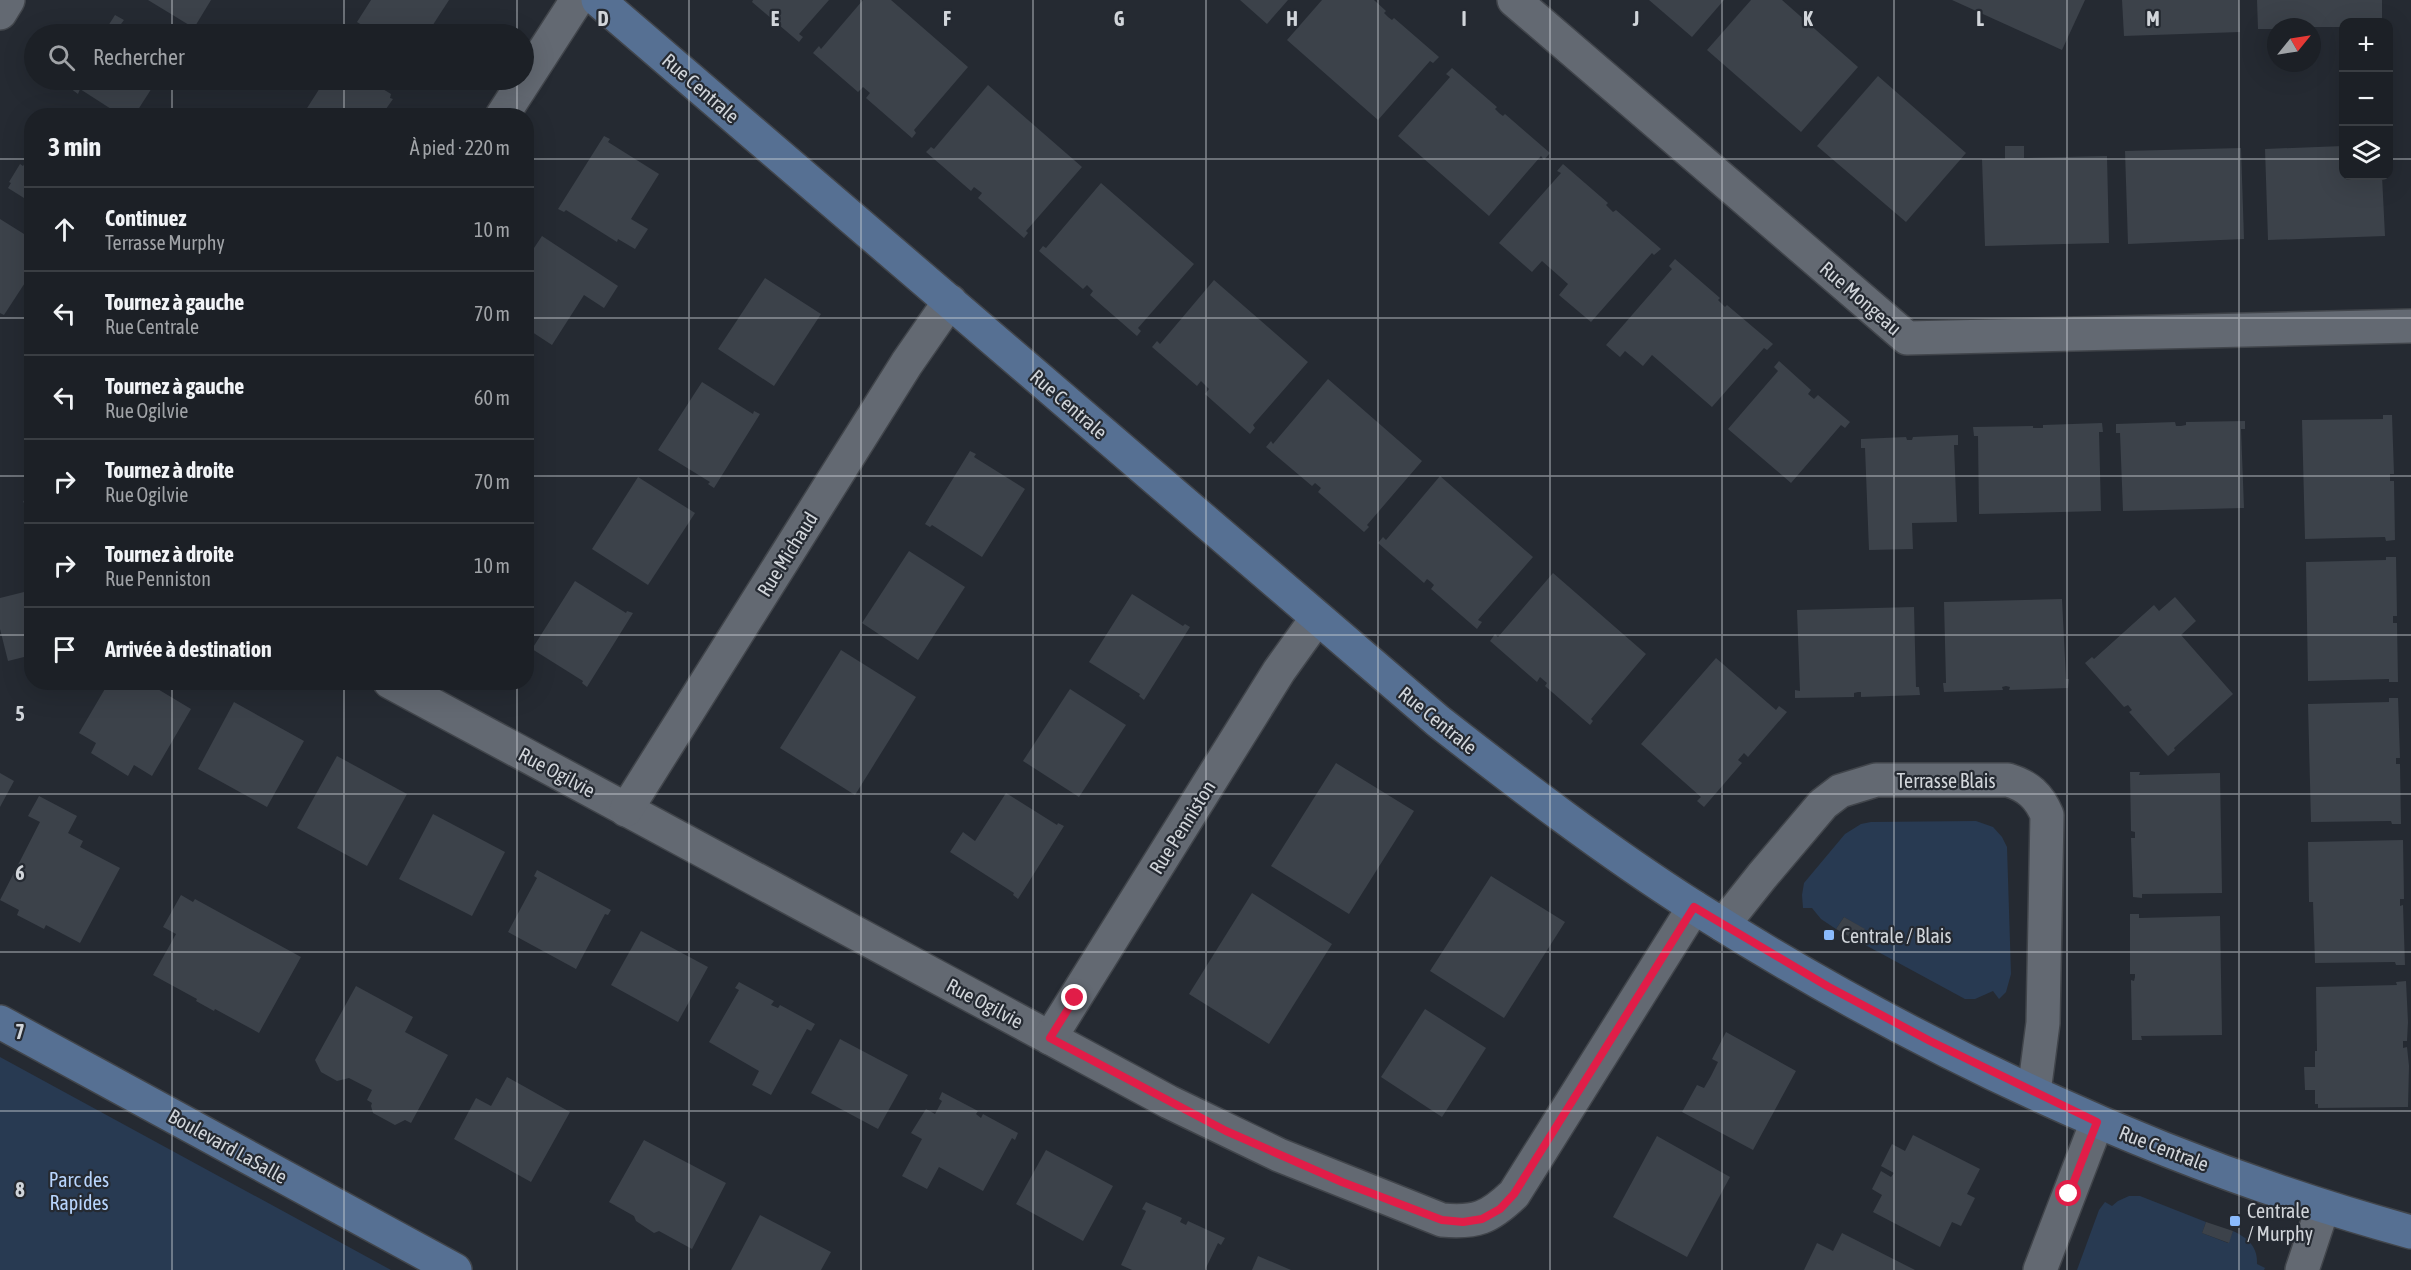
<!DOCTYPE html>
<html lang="fr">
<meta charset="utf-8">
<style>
:root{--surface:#1c2026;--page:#292d32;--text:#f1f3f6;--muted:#a0a3a7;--line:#3a3e43}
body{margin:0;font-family:"Asap Condensed",sans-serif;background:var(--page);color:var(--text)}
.controls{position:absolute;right:18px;top:18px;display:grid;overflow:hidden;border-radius:12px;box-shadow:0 6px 24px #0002}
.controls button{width:54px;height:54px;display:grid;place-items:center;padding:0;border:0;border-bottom:2px solid var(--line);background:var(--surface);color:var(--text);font:30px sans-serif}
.compass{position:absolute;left:2267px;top:18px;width:54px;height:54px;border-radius:50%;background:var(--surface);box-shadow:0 6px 24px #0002;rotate:60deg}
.stop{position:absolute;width:18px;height:18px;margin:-14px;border:4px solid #e11d48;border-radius:50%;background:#fff}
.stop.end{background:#e11d48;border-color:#fff;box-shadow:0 2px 6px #0008}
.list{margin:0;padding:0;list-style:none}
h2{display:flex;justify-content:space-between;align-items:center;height:78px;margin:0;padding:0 24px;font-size:26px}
h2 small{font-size:20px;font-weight:400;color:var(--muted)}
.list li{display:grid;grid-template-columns:39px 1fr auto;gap:18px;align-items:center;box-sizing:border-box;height:84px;padding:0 24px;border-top:2px solid var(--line)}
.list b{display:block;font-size:22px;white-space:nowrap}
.list p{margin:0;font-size:20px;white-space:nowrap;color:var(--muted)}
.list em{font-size:20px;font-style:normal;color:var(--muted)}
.icon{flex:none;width:33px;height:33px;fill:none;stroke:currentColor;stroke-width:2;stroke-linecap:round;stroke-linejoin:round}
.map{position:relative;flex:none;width:2411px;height:1270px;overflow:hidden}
.search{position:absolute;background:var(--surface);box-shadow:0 6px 24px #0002;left:24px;top:24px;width:510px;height:66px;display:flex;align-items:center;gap:15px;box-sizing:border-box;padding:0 21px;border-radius:33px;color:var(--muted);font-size:22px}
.panel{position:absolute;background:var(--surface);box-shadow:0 6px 24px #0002;left:24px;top:108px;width:510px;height:582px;border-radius:24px}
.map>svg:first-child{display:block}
.green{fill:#283a52}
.building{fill:#3c424a}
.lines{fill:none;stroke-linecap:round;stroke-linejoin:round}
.street-casing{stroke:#41454b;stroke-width:36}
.secondary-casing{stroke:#41454b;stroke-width:36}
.street{stroke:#636972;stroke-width:33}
.secondary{stroke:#567093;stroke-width:33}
.route{stroke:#e11d48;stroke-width:8}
.grid{fill:none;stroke:#d1d5da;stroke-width:1.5;stroke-opacity:0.55}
.poi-dot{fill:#8abafc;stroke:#252a32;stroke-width:2}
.labels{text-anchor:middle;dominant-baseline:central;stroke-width:4.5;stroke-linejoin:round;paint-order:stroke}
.street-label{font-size:20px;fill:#d1d5da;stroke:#252a32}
.poi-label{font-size:20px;fill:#d1d5da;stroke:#252a32;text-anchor:start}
.park-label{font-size:20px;fill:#b8d5fd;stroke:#252a32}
.grid-label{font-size:20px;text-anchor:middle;font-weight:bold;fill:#d1d5da;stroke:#252a32;stroke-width:4.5;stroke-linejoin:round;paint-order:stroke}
</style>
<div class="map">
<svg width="2411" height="1270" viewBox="0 0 2411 1270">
<rect width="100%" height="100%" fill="#252a32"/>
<g class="green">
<polygon points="1976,821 1993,827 2002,837 2007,847 2011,974 2006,992 1999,999 1993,991 1975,999 1965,999 1858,941 1864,929 1844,917 1836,929 1821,919 1812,908 1803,908 1802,895 1804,883 1845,834 1861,824 1871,822"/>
<polygon points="0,1057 391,1270 0,1270"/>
<path d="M2129,1196H2140L2206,1222L2202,1233L2228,1243L2233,1231C2248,1238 2258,1247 2257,1264L2265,1268L2264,1270H2077L2099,1210L2105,1202L2112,1206L2118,1201Z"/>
</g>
<g class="building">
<polygon points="148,0 211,0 194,28"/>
<polygon points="371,0 449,0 427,34 376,34 357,22"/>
<polygon points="753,0 829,0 799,34 803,37 799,42 752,2"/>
<polygon points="863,0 891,0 968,67 914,130 916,133 912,138 866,98 870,93 863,87 858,92 813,53 819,46 821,49"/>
<polygon points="1240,0 1288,0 1267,24"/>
<polygon points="1322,0 1374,0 1386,11 1384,13 1388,17 1392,20 1394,18 1439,57 1433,63 1430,61 1378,120 1287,40"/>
<polygon points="1649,0 1724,0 1692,37"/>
<polygon points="1751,0 1782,0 1858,67 1801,132 1707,50"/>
<polygon points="1952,0 2085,0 2062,50"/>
<polygon points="2122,0 2239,0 2240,32 2124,36"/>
<polygon points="2257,0 2382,0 2382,22 2343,22 2343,27 2276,27 2276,29 2258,29"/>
<polygon points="115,15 124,20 121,24 138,34 103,34"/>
<polygon points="1452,68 1497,107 1495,109 1499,113 1503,116 1505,114 1550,153 1544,160 1541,156 1489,216 1398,136 1450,77 1446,74"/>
<polygon points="1878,76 1966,153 1906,222 1817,146"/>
<polygon points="76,80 157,80 134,116 122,116 80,89 78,94 70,88"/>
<polygon points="325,80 368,80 391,94 390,98 393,99 381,116 302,116"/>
<polygon points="988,85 1082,167 1026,231 1028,233 1024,238 978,198 982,193 974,187 971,191 926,152 931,147 934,149"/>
<polygon points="604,136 610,139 608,142 659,174 631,219 648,229 635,249 618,239 617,242 566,210 564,212 558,209"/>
<polygon points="2005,146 2024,146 2024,158 2107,156 2109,243 1985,246 1982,159 2005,159"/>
<polygon points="2343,146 2343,176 2382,176 2385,236 2268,240 2265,149"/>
<polygon points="2241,148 2244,239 2128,244 2125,151"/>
<polygon points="32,152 32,203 8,188 11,183 9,182 20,164 23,166"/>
<polygon points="1563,164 1608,203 1606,205 1613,212 1616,210 1661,249 1654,255 1652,253 1591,322 1559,295 1568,284 1542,261 1532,272 1499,243 1561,173 1557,171"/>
<polygon points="1101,183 1194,264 1138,328 1141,331 1137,336 1090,295 1093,291 1087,285 1083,289 1039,251 1043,246 1046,248"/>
<polygon points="0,219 32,239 32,272 4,315 0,313"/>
<polygon points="542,236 618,286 604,308 584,295 552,345 526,328 526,260"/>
<polygon points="1675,259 1720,298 1718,300 1725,307 1727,305 1773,344 1767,350 1764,348 1712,407 1652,355 1643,366 1625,351 1620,357 1606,345 1672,269 1669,266"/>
<polygon points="765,278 821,314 774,386 718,349"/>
<polygon points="1214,280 1308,362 1253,425 1255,428 1250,434 1205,394 1209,389 1201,381 1197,386 1152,347 1157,341 1160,344"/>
<polygon points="1779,361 1811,390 1808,394 1814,399 1818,395 1850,422 1845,428 1841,425 1791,483 1728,429 1778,371 1774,367"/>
<polygon points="1328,379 1422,461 1367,525 1369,527 1364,532 1318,492 1321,488 1315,483 1312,486 1266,447 1271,441 1273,444"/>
<polygon points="702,382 753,414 754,411 760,414 714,488 708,484 710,482 658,450"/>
<polygon points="2383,415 2392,415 2394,474 2390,474 2390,481 2394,481 2395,540 2386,541 2385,537 2305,539 2302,420 2383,419"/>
<polygon points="2245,421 2245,429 2241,429 2244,508 2123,511 2120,433 2116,433 2116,424 2175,422 2176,426 2181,426 2186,425 2186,422"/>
<polygon points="2102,423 2103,432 2099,432 2101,511 1979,514 1978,436 1974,436 1973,427 2033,426 2033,428 2043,428 2043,425"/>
<polygon points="1958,435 1958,445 1954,445 1957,522 1912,523 1913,549 1869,550 1865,448 1861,448 1861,439 1906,437 1907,440 1912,440 1913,437"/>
<polygon points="970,451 976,454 974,457 1025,489 982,557 932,525 930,527 925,524"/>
<polygon points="1440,476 1533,557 1478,620 1482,622 1477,629 1431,589 1434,585 1431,582 1427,579 1424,583 1378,543 1383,537 1386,540"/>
<polygon points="638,477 695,513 648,585 592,549"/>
<polygon points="32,487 32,508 23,502"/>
<polygon points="909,551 965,587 918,660 862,623"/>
<polygon points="2386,557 2396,557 2397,616 2393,616 2393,623 2397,623 2398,682 2389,682 2389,679 2308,681 2306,562 2386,560"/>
<polygon points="1553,573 1646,654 1591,719 1593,721 1590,725 1545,686 1547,683 1540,677 1537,682 1490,641 1495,634 1498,637"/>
<polygon points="575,581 626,613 627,611 633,613 587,687 582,683 583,681 532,649"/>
<polygon points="32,590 32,655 8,661 0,629 0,598"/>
<polygon points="1132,594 1183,626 1185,624 1190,627 1144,700 1139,696 1140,694 1089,662"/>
<polygon points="2175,597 2196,621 2181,635 2233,694 2174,748 2175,750 2168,756 2129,712 2132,710 2128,705 2124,707 2085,663 2092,657 2094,659 2154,605 2159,611"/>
<polygon points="2062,599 2066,679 2069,679 2068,688 2009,690 2010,687 2006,686 2002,687 2003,690 1944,692 1943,683 1946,683 1944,602"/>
<polygon points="1914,607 1916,687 1919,687 1920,695 1861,697 1861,692 1858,692 1854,693 1854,697 1795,698 1795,690 1800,691 1797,610"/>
<polygon points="841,650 916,697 855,795 780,748"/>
<polygon points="1716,658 1776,710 1779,706 1787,712 1748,757 1744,753 1738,760 1742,763 1704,807 1697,801 1701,797 1641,744"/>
<polygon points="109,682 146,682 191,709 152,776 134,765 128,776 91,753 96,743 79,733"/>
<polygon points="1070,689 1126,725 1079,797 1023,761"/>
<polygon points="2389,698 2398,698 2400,758 2396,758 2396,764 2400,764 2401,824 2392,824 2391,821 2311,822 2308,704 2389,702"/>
<polygon points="234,702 304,741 267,807 198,769"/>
<polygon points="337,756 407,794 367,866 297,828"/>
<polygon points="1336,763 1414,811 1349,914 1271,866"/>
<polygon points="2130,772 2140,772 2139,775 2220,773 2222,893 2142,894 2142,898 2133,897 2131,838 2135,838 2135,832 2131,831"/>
<polygon points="0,773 14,781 0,807"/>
<polygon points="1006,793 1057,825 1058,823 1064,826 1018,899 1013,895 1014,893 950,852 963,832 975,841"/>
<polygon points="39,796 77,816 68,833 83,841 80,847 120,868 80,943 46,925 44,929 17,915 19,910 0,900 40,822 28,816"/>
<polygon points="433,814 505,852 472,916 399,879"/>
<polygon points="2403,840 2404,899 2400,899 2400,906 2403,905 2405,965 2396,965 2395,962 2315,963 2313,902 2309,902 2308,842"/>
<polygon points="537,870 611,910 608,915 605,914 576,969 508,932 537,878 534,876"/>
<polygon points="1491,876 1565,922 1504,1018 1430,971"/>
<polygon points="1252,893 1332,944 1269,1044 1189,994"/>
<polygon points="181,895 193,902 195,899 301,957 259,1033 215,1009 214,1011 196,1001 197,999 153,975 176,934 163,927"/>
<polygon points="2130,914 2139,914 2139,918 2220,916 2222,1035 2141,1036 2142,1040 2132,1040 2131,980 2134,981 2135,977 2135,974 2130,974"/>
<polygon points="1844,917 1865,929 1858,941 1836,929"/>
<polygon points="641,931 708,967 678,1022 611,985"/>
<polygon points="2406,981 2408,1022 2407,1041 2403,1041 2403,1048 2407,1047 2409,1066 2408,1107 2318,1108 2318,1104 2315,1104 2315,1090 2305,1090 2304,1067 2315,1067 2315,1051 2317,1051 2316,987 2397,985 2396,982"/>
<polygon points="739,982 774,1001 771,1005 778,1008 780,1005 815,1024 811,1031 807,1029 771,1095 752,1085 759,1071 709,1042 739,990 735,988"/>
<polygon points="356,986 413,1017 405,1032 448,1055 411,1123 405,1120 395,1125 373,1113 371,1106 372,1103 367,1100 372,1090 349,1078 337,1081 321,1072 315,1060"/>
<polygon points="1425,1009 1486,1048 1442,1117 1381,1077"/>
<polygon points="1726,1032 1796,1071 1753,1150 1682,1112 1697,1085 1704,1088 1711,1076 1718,1062 1712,1059"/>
<polygon points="840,1039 908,1075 878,1129 811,1093"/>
<polygon points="507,1077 570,1112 531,1182 454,1139 476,1098 491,1106"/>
<polygon points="942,1092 978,1111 976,1114 981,1118 983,1114 1018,1133 1015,1140 1012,1138 983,1191 939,1167 927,1189 902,1176 922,1139 911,1133 926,1109 935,1114 942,1101 939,1099"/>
<polygon points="1913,1135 1980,1169 1967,1194 1975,1198 1961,1226 1952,1222 1940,1247 1873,1212 1882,1195 1872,1189 1881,1171 1891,1177 1894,1173 1881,1166 1892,1144 1905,1151"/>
<polygon points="1657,1136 1730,1177 1687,1257 1613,1217"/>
<polygon points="644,1140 726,1183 692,1249 659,1231 654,1233 636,1221 634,1216 609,1202"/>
<polygon points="1046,1150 1113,1186 1083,1241 1016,1204"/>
<polygon points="1146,1202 1182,1218 1180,1222 1186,1225 1188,1221 1225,1238 1221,1245 1218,1243 1205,1270 1132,1270 1121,1265 1146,1211 1142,1209"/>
<polygon points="760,1215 831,1252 821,1270 731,1270"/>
<polygon points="2206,1222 2233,1231 2229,1243 2202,1233"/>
<polygon points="1842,1233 1915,1270 1804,1270 1817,1243 1833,1251"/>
<polygon points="1258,1256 1291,1270 1252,1270"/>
</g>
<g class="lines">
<g class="street-casing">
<g id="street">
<polyline points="1514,0 1907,338 2411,326"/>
<polyline points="0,13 8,0"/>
<polyline points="502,116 577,0"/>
<path d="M390,682L1169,1102L1279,1155L1442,1220C1476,1223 1489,1218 1514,1194L1694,907"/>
<polyline points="626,810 907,363 950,301"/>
<path d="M1723,925L1762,876L1823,804L1840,791L1876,780H2008C2028,786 2039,796 2047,815L2043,1023L2034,1092"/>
<polyline points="1050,1038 1279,671 1317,618"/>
<polyline points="2040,1270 2097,1122"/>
<polyline points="2302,1270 2323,1207"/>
</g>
</g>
<g class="secondary-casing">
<g id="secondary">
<path d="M598,0L1438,721C1521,786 1605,850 1694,907C1915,1047 2159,1163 2411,1232"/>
<polyline points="0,1022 455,1270"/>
</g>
</g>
<use href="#street" class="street"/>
<use href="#secondary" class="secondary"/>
</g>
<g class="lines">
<polyline class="route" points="1075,998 1050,1038 1226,1131 1342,1182 1442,1220 1463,1222 1482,1219 1500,1209 1514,1194 1694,907 1827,986 1930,1041 2097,1122 2069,1194"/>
</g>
<path class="grid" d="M172,0V34M344,0V34M517,0V34M689,0V1270M861,0V1270M1033,0V1270M1206,0V1270M1378,0V1270M1550,0V1270M1722,0V1270M1894,0V1270M2067,0V1270M2239,0V1270M172,80V116M344,80V116M517,80V116M0,159H32M526,159H2344M2388,159H2411M0,318H32M526,318H2411M0,476H32M526,476H2411M0,635H32M526,635H2411M172,682V1270M344,682V1270M517,682V1270M0,794H2411M0,952H2411M0,1111H2411"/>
<g class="poi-dot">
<rect x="1823" y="929" width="12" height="12" rx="3"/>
<rect x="2229" y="1215" width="12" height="12" rx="3"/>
</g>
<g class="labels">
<g class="street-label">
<text transform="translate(701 88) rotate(41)">Rue Centrale</text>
<text transform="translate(1861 298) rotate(41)">Rue Mongeau</text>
<text transform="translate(1069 404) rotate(41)">Rue Centrale</text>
<text transform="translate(787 554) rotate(-58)">Rue Michaud</text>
<text transform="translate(1438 720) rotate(39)">Rue Centrale</text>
<text transform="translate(557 772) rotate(28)">Rue Ogilvie</text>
<text x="1946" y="780">Terrasse Blais</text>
<text transform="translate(1182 827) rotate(-58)">Rue Penniston</text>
<text transform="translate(985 1003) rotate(28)">Rue Ogilvie</text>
<text transform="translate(228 1146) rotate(29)">Boulevard LaSalle</text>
<text transform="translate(2164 1148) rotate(21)">Rue Centrale</text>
</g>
<g class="poi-label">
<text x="1841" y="935">Centrale / Blais</text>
<text x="2247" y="1210">Centrale<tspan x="2247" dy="23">/ Murphy</tspan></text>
</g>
<g class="park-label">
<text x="79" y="1179">Parc des<tspan x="79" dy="23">Rapides</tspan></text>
</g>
</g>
<g class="grid-label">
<text x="603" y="26">D</text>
<text x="775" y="26">E</text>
<text x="947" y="26">F</text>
<text x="1119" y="26">G</text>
<text x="1292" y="26">H</text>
<text x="1464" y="26">I</text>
<text x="1636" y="26">J</text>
<text x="1808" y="26">K</text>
<text x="1980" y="26">L</text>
<text x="2153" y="26">M</text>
<text x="20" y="721">5</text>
<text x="20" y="880">6</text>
<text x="20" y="1039">7</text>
<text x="20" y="1197">8</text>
</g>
</svg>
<div class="controls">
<button>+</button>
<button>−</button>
<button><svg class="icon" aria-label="layers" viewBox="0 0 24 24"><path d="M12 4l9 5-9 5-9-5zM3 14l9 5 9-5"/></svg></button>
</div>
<svg class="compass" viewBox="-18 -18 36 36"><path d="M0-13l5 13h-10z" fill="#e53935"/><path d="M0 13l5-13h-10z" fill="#a0a3a7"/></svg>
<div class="stop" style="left:2069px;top:1194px"></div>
<div class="stop end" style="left:1075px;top:998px"></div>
<div class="search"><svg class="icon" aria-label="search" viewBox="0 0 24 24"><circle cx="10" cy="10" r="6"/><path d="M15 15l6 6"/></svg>Rechercher</div>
<section class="panel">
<h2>3 min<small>À pied · 220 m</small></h2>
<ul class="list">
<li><svg class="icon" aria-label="ahead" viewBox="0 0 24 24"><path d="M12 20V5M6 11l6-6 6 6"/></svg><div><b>Continuez</b><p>Terrasse Murphy</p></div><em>10 m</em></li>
<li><svg class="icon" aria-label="left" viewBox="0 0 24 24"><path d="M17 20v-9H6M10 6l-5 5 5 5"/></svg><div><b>Tournez à gauche</b><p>Rue Centrale</p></div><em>70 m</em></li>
<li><svg class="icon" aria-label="left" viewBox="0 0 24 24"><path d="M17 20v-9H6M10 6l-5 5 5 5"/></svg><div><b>Tournez à gauche</b><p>Rue Ogilvie</p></div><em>60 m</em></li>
<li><svg class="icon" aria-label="right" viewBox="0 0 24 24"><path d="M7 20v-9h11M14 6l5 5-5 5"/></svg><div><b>Tournez à droite</b><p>Rue Ogilvie</p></div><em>70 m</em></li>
<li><svg class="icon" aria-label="right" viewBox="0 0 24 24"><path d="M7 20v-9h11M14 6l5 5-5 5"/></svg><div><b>Tournez à droite</b><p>Rue Penniston</p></div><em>10 m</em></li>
<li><svg class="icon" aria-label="arrive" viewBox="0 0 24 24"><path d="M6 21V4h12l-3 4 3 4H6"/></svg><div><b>Arrivée à destination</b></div></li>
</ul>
</section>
</div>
